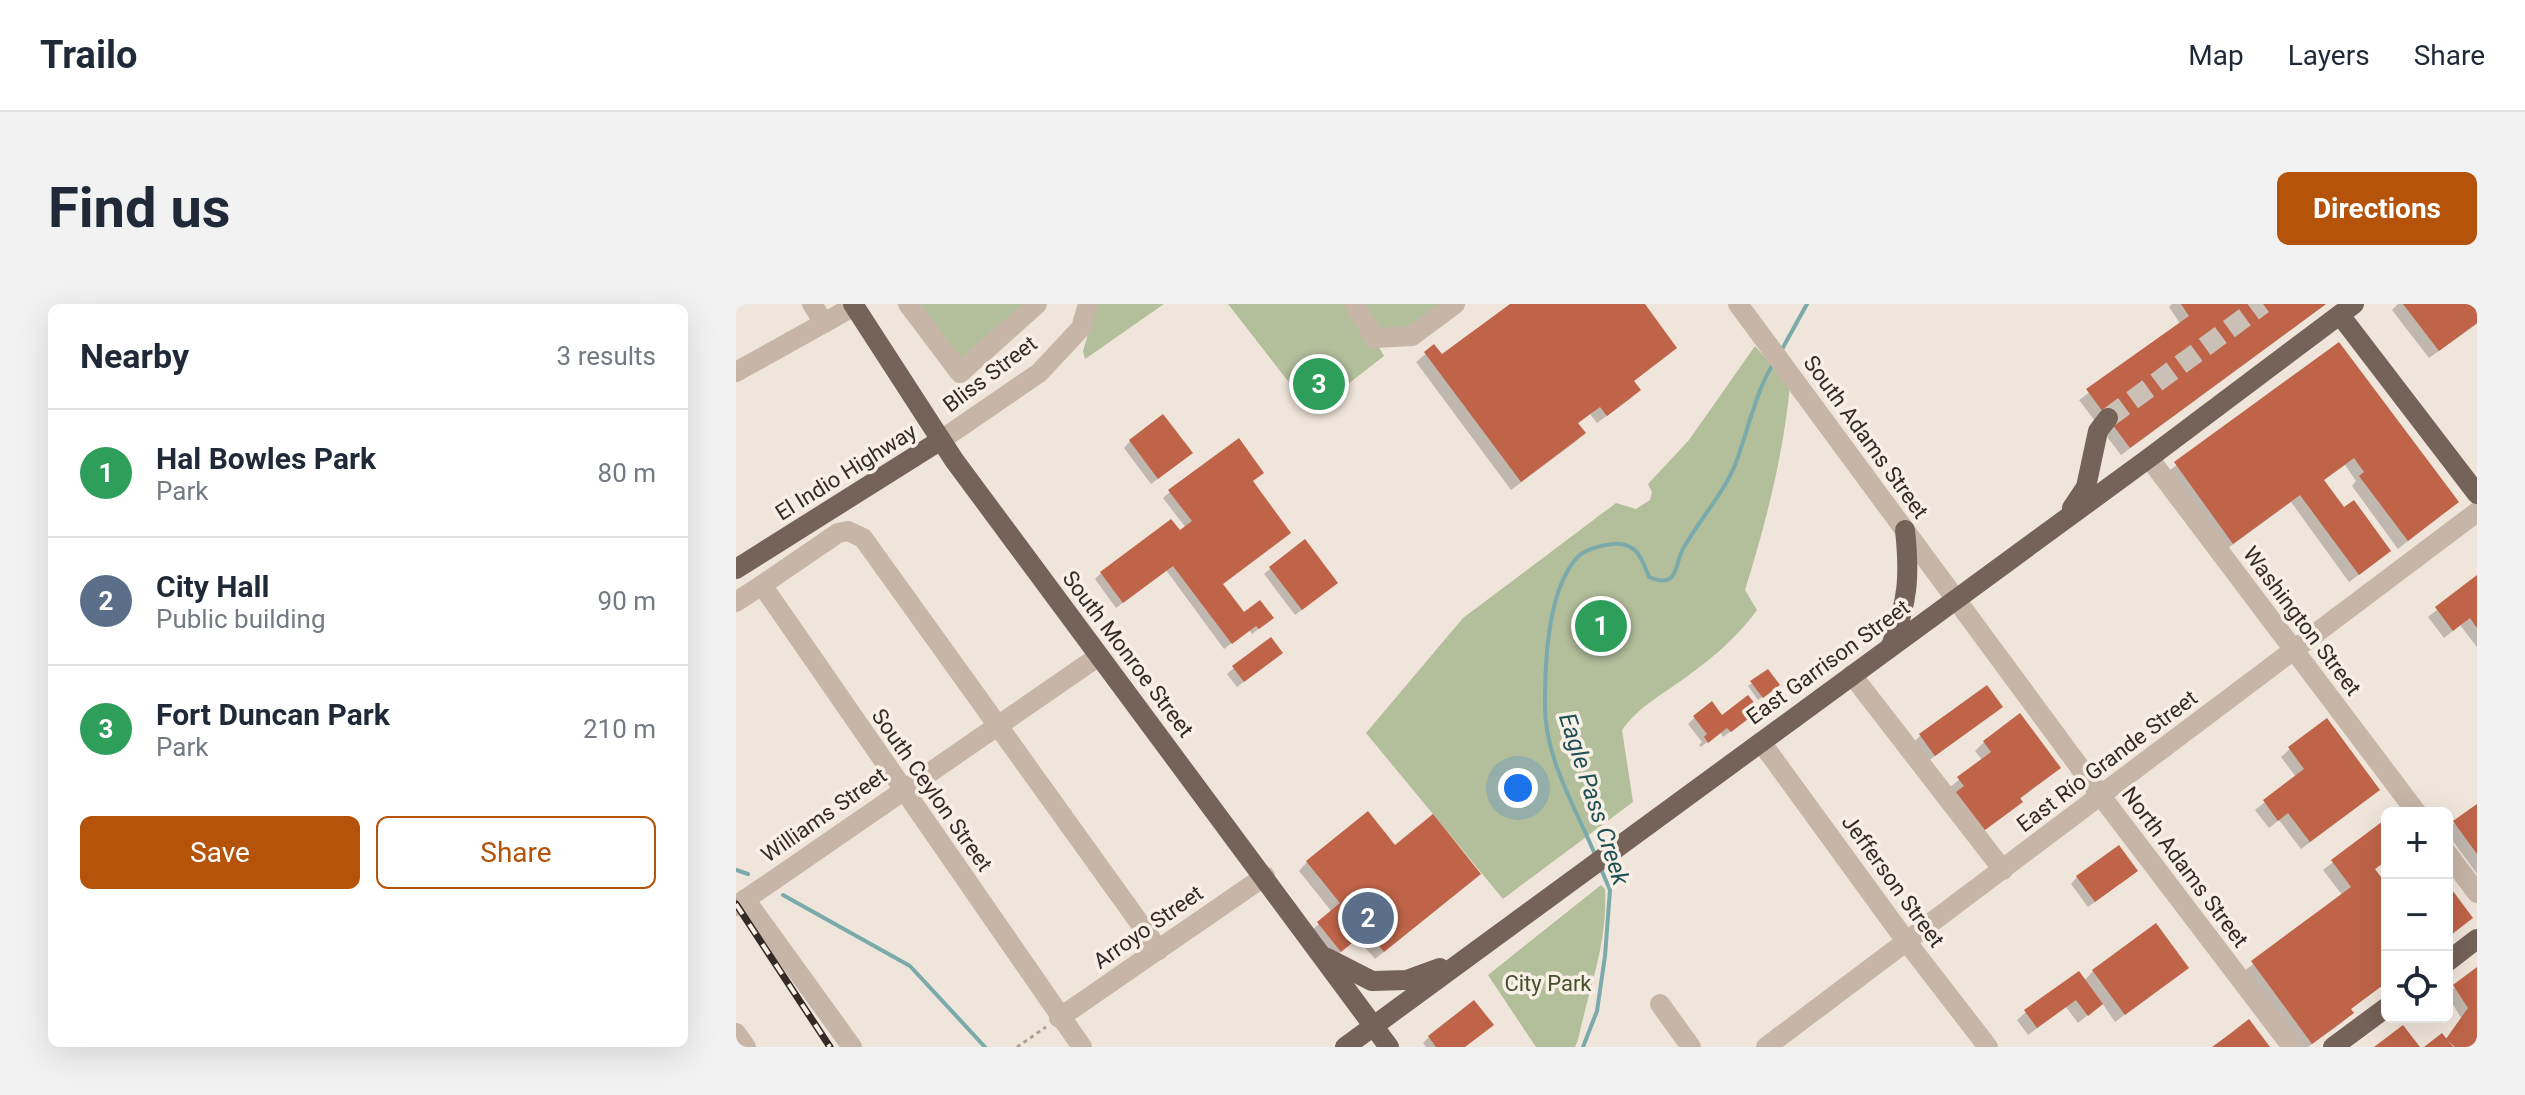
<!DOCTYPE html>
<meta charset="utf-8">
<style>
:root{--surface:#fff;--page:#f2f2f3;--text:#1f2937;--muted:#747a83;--line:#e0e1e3;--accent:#b45309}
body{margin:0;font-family:Roboto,sans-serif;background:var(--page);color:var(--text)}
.controls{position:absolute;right:24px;bottom:24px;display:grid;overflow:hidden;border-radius:12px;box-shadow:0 8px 32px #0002}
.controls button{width:72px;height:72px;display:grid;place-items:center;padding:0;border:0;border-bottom:2px solid var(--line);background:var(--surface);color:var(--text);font:40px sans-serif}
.you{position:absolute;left:782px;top:484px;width:28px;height:28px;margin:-20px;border:6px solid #fff;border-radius:50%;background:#1a73e8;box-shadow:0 0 0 12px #1a73e833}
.badge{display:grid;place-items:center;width:52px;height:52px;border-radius:50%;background:var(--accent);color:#fff;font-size:26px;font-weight:700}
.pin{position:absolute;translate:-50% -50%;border:4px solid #fff;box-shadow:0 2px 8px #0006}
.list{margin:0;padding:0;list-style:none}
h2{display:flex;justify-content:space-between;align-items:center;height:104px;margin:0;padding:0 32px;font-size:34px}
h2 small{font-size:26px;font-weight:400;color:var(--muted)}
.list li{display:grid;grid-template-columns:52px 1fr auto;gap:24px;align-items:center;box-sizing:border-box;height:128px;padding:0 32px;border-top:2px solid var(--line)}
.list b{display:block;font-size:30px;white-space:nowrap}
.list p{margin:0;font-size:26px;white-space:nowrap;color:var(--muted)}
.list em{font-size:26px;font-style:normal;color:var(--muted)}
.actions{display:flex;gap:16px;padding:24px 32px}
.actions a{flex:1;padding:18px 0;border:2px solid var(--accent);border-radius:12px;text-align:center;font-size:28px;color:var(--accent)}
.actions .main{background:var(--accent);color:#fff}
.icon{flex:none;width:44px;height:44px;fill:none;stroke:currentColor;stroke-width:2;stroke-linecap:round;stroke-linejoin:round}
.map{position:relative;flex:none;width:1741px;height:743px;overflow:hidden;border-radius:12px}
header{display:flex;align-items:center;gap:48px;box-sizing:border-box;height:112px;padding:0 40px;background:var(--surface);border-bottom:2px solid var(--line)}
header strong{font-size:38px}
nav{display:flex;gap:44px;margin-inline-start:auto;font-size:28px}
.intro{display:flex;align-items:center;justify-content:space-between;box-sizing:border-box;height:192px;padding:0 48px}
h1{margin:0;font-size:56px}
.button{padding:20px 36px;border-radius:12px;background:var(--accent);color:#fff;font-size:28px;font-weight:700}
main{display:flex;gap:48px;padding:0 48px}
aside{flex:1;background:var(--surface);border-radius:12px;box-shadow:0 8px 32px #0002}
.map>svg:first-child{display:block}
.green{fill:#b3be9b}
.shadow{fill:#0003}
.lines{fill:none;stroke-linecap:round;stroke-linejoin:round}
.stream{stroke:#7baaab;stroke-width:4}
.building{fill:#bf6449}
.major-tunnel{stroke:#cac0b6;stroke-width:20;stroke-dasharray:20 10;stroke-linecap:butt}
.path{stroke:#b39f91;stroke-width:3;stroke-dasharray:4 4;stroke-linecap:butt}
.minor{stroke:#c7b5a7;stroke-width:20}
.major{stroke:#756259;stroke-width:20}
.rail-casing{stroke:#342b27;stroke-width:7}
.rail{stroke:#f8f0e6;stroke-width:4;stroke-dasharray:12;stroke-linecap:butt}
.labels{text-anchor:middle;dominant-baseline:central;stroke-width:7;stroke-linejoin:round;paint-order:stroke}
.street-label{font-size:22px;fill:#342b27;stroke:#f8f0e6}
.park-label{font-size:22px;fill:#44512c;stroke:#f8f0e6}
.water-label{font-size:24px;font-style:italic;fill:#1f5053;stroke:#f8f0e6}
</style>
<header>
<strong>Trailo</strong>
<nav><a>Map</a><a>Layers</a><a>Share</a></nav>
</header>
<div class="intro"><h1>Find us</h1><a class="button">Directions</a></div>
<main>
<aside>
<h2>Nearby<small>3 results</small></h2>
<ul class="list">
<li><span class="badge" style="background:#2e9e5b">1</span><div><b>Hal Bowles Park</b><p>Park</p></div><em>80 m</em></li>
<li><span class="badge" style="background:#5c6f8a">2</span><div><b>City Hall</b><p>Public building</p></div><em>90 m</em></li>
<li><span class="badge" style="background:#2e9e5b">3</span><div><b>Fort Duncan Park</b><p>Park</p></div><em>210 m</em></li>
</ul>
<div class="actions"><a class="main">Save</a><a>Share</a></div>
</aside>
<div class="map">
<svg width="1741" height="743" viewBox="0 0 1741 743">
<rect width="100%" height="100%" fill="#f0e5da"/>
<g class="green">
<polygon points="182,0 287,0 224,56"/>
<polygon points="361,0 428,0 349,55 347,47"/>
<polygon points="492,0 618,0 648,52 576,108"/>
<polygon points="627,0 710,0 676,25 645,25"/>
<path d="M1019,42L1054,82C1047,152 1030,219 1009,286L1021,306C1002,332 979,352 953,371C929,389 904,401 886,426L897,498L767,595L630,429L727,314L880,199L900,205L914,196L916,188L912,180L953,136Z"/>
<path d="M865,581L869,585C872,639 853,684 842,736L839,743H800L752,671Z"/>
</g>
<g class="shadow">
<polygon points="777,0 906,0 939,44 896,78 902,86 894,95 861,119 854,110 841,120 848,129 839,138 775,186 680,58 698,43 705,53"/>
<polygon points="1436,0 1590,0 1385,151 1343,96 1445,21 1433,3"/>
<polygon points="1662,0 1741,0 1741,20 1693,54 1656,6"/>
<polygon points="1602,41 1721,198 1662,245 1616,182 1620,177 1609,161 1586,177 1644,255 1613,278 1555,198 1488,247 1430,169"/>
<polygon points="394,137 448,155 415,180 388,144"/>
<polygon points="515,178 485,280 508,310 529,320 516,330 513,326 488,345 430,266 380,304 359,275 365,269 450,224 427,194 434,188"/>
<polygon points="535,264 593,285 559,311 528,270"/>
<polygon points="1741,274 1741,343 1724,321 1708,334 1692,313"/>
<polygon points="538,355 501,383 491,370 498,364"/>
<polygon points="1016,379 1038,385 1022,396 1012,382"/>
<polygon points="1258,409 1192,457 1178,438 1184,432"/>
<polygon points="1015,412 987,433 984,428 965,443 963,441 966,438 952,420 959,413"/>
<polygon points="1248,438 1323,464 1283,496 1276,506 1239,533 1214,483 1247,457 1239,447"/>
<polygon points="1554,445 1633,494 1565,545 1543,516 1533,524 1519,506 1560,473 1545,453"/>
<polygon points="1741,502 1741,570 1711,529 1718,519"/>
<polygon points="1651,516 1651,556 1637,566 1648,580 1651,576 1651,678 1613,706 1615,709 1607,718 1572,743 1564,743 1508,667 1607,592 1587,566"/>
<polygon points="659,543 734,578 639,655 621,634 596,655 574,628 596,608 563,567 571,558"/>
<polygon points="1341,573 1393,573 1352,603 1335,580"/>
<polygon points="1450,664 1379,718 1366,699 1342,719 1330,703 1292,731 1281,716 1290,708 1348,677 1357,667"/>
<polygon points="1741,666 1741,743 1691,743 1709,736 1725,714 1711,690"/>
<polygon points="693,733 728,743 690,743 687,739"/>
</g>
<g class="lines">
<g class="stream">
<polyline points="1045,47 1071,0"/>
<path d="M860,553C840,504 807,452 809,397C809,356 812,289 839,256C846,246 865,241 877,240C901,238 906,255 913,273C944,286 938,260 947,245C963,216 986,192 999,161C1012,127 1019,89 1038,58"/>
<polyline points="0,566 12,570"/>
<polyline points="47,591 174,662 249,743"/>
<polyline points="847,743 861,707 869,652 874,586 865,565"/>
</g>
</g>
<g class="building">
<polygon points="774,0 909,0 941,44 898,77 905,86 871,112 864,103 842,119 850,129 785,178 688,48 698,40 706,50"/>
<polygon points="1445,0 1590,0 1394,144 1350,85 1453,12"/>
<polygon points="1667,0 1741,0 1741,19 1703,47"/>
<polygon points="1603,38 1723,198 1672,237 1623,172 1628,168 1618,154 1588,176 1608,203 1618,196 1655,247 1623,271 1564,191 1497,240 1438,158"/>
<polygon points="427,110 457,149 422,175 393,136"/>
<polygon points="503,134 528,169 517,177 555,229 487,280 508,308 524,296 538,314 523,325 520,322 496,340 437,262 387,299 364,268 435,215 444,226 456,217 432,186"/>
<polygon points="569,235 602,279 566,306 533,263"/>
<polygon points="1741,271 1741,324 1734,314 1717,327 1699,303"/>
<polygon points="535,333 547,349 508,378 496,362"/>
<polygon points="1032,365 1044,381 1027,394 1014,377"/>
<polygon points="1251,381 1267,403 1199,452 1183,430"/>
<polygon points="1012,391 1024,406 995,428 991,424 972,439 968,433 971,430 957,412 976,397 986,411"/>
<polygon points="1284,409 1325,464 1284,494 1287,498 1249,526 1220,488 1228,482 1221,473 1255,448 1247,437"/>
<polygon points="1591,414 1644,486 1574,538 1552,509 1542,517 1527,496 1568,465 1552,443"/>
<polygon points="1741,500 1741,550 1717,517"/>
<polygon points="632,507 659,541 697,510 745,570 648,648 631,627 605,648 581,618 604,599 570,557"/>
<polygon points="1651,514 1651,556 1639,565 1651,581 1651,678 1615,705 1618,709 1576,740 1515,657 1615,583 1595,556"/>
<polygon points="1383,541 1402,567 1359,598 1340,572"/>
<polygon points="1711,579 1737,614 1711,634"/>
<polygon points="1420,619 1453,664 1389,711 1356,666"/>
<polygon points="1741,663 1741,743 1719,743 1710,735 1732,704 1717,681"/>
<polygon points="1343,667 1367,700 1352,712 1340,696 1301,724 1288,706"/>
<polygon points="738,696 758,721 729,743 700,743 692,732"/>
<polygon points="1513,715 1534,743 1476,743 1495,729"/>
<polygon points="1667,721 1684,743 1638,743"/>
<polygon points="1706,729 1717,743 1688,743"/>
</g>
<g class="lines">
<polyline class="major-tunnel" points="1372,114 1527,0"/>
<polyline class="path" points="281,743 310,723"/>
<g class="minor">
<polyline points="76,0 88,19 118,2"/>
<polyline points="172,0 224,69 301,0"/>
<polyline points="618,0 639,34 676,32 719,0"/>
<polyline points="1002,0 1365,492 1556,743"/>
<polyline points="0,68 88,19"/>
<polyline points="205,136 303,69 345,24 352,0"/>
<polyline points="1413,154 1681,509"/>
<polyline points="26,281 102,229 112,227 127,234 423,646"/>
<polyline points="0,298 26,281 346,743"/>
<polyline points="1116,371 1267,566"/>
<polyline points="1025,438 1170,637 1252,743"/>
<polyline points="1711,549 1741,589"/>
<polyline points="9,595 116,743"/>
<polyline points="0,602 363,352"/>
<polyline points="924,700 955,743"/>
<polyline points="323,714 529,572"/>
<polyline points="0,729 10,743"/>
<polyline points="1030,743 1741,208"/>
</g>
<g class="major">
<polyline points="117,0 218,156 653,743"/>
<polyline points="1604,11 1741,190"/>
<polyline points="1336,204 1350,183 1362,127 1372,114"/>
<polyline points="0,265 205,136"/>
<path d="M1155,342C1172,297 1174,273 1169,226"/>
<polyline points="591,654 636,677 671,676 704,664"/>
<polyline points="1711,658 1741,635"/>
<polyline points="609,743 1413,154 1618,0"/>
<polyline points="1597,743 1651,703"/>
</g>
<g class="rail-casing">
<polyline id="rail" points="0,600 94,743"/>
</g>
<use href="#rail" class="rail"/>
</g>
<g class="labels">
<g class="street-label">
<text transform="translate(254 70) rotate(-37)">Bliss Street</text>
<text transform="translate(1130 133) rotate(54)">South Adams Street</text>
<text transform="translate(110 168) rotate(-32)">El Indio Highway</text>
<text transform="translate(1566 317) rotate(53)">Washington Street</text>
<text transform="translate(392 350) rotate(53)">South Monroe Street</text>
<text transform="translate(1092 358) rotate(-36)">East Garrison Street</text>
<text transform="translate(1371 457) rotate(-37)">East Río Grande Street</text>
<text transform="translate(196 486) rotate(55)">South Ceylon Street</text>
<text transform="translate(88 511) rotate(-35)">Williams Street</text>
<text transform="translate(1449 563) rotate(53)">North Adams Street</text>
<text transform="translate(1157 577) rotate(54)">Jefferson Street</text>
<text transform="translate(412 623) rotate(-35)">Arroyo Street</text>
</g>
<g class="park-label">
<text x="812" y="679">City Park</text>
</g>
<g class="water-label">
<text transform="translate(858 495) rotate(72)">Eagle Pass Creek</text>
</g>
</g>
</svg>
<div class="controls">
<button>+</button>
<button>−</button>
<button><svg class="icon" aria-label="locate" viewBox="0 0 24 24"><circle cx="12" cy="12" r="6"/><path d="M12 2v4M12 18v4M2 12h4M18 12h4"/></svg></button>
</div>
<div class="you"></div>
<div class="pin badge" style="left:865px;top:322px;background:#2e9e5b">1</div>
<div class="pin badge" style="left:632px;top:614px;background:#5c6f8a">2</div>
<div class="pin badge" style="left:583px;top:80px;background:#2e9e5b">3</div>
</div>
</main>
